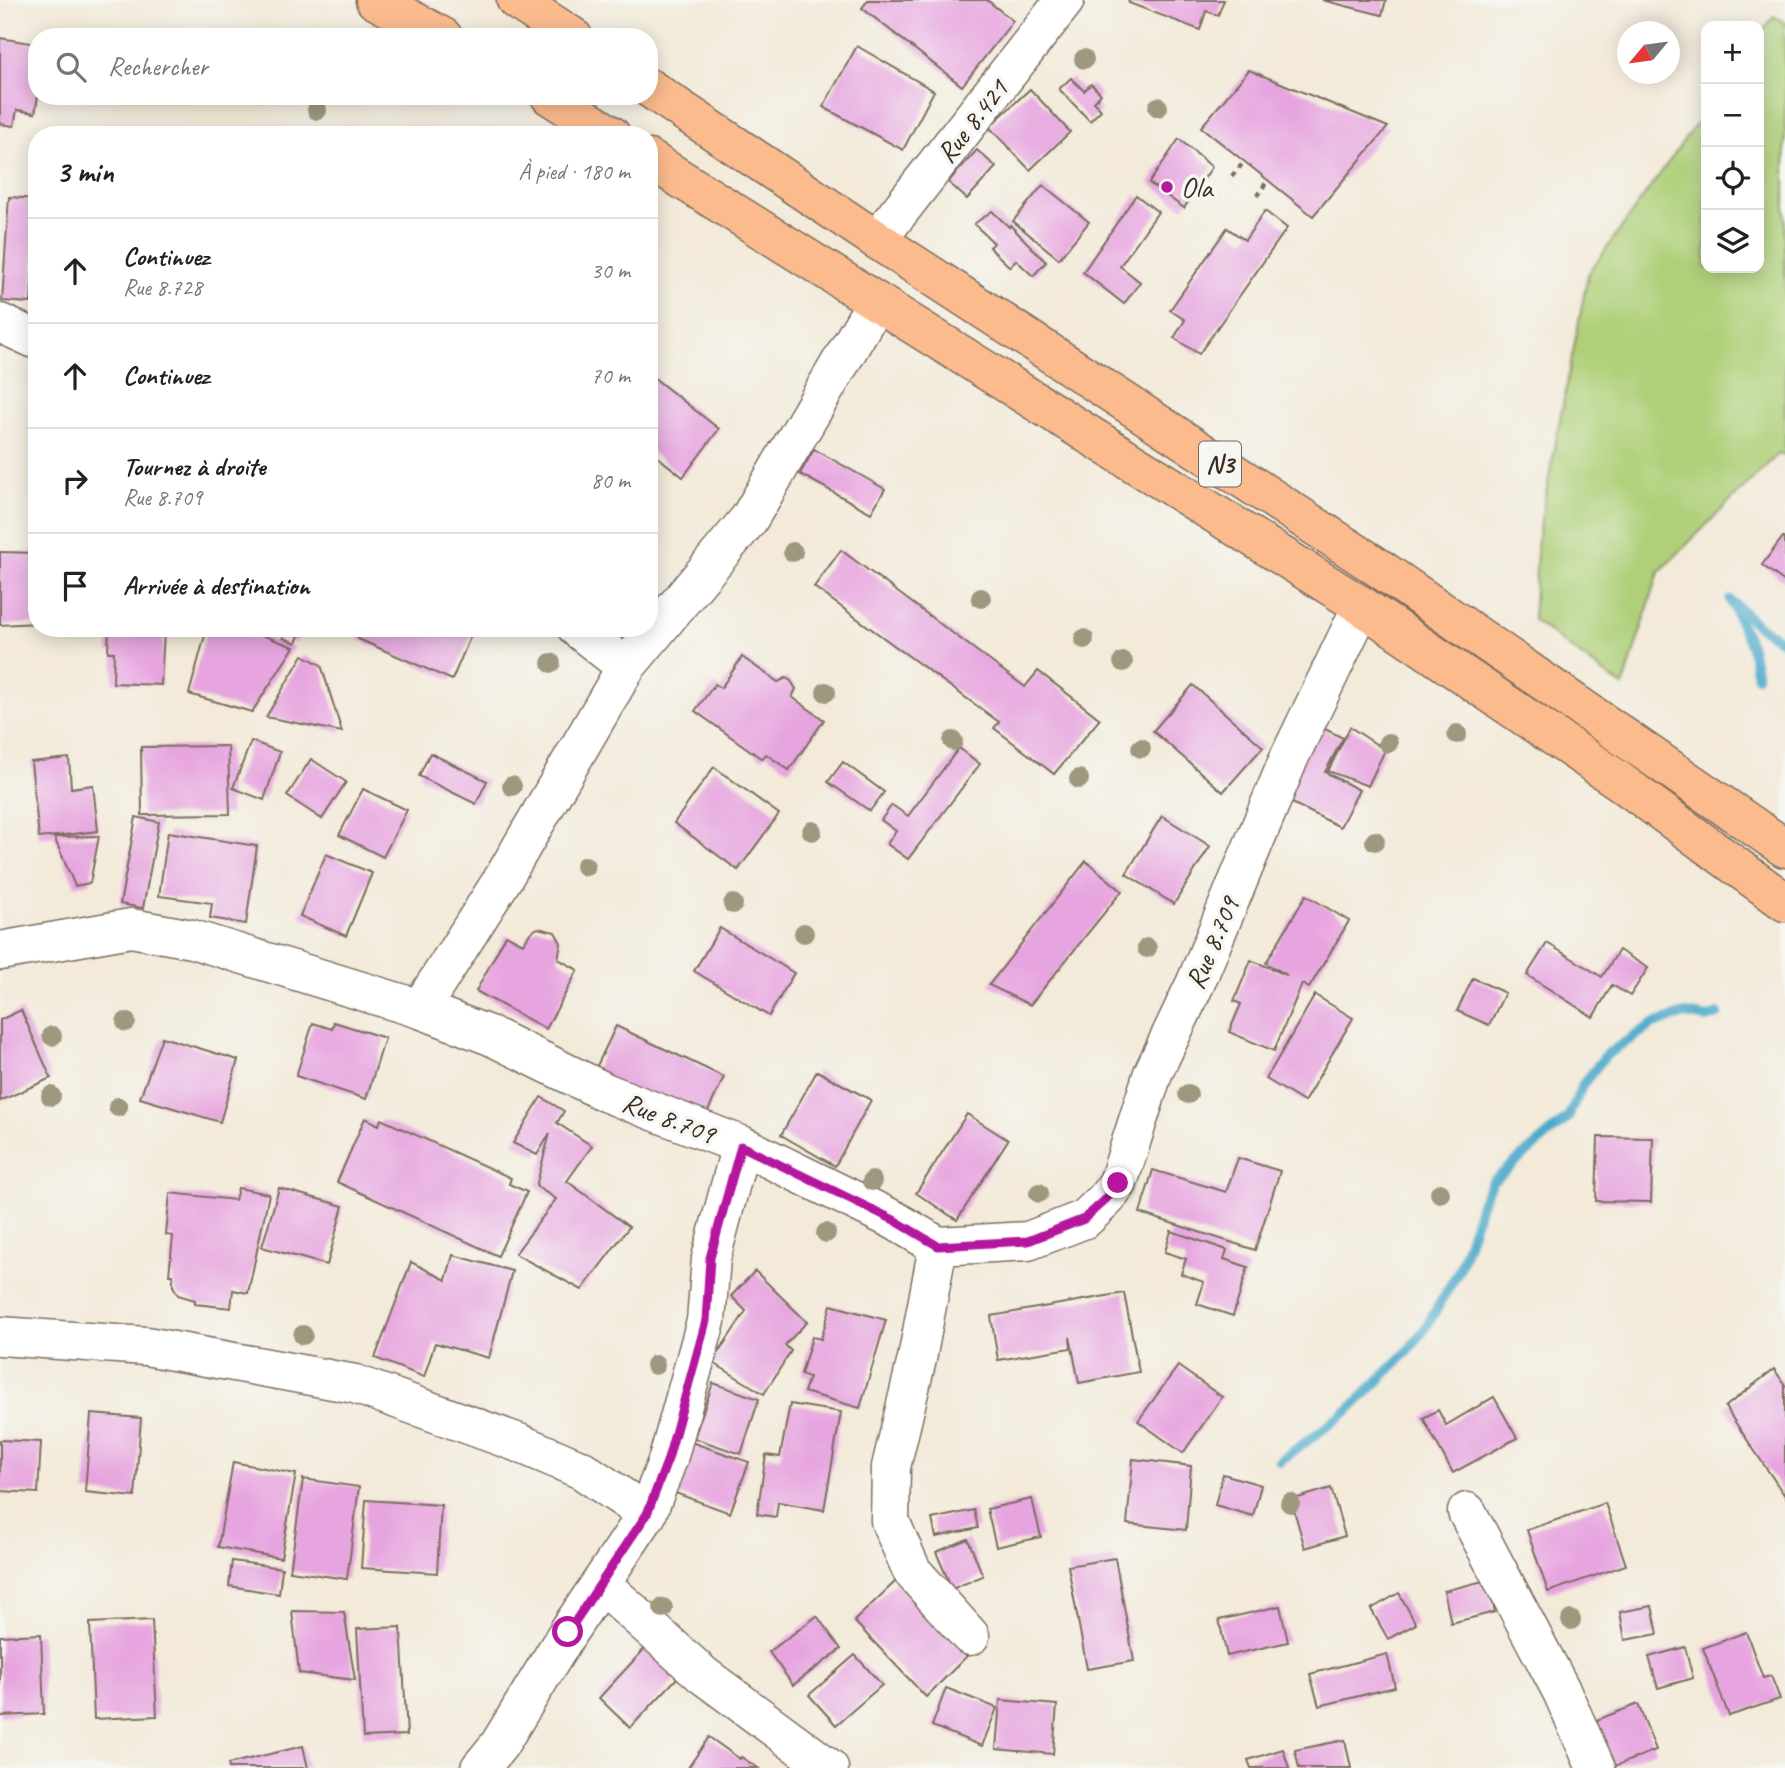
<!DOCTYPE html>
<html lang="fr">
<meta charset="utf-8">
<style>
:root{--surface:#fff;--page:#f2f2f2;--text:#222;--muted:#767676;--line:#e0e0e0}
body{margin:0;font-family:Caveat,sans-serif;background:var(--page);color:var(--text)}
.controls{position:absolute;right:21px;top:21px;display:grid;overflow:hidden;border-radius:14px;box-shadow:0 4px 18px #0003}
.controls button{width:63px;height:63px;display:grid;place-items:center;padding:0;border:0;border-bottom:2px solid var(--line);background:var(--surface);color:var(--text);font:35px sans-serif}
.compass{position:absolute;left:1617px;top:21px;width:63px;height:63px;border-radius:50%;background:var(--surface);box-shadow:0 4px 18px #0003;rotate:241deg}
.stop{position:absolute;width:21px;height:21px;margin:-16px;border:5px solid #b5179e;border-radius:50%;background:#fff}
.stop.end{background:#b5179e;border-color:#fff;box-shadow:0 2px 7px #0008}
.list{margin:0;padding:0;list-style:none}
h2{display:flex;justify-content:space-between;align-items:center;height:91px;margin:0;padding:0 28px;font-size:30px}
h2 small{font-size:23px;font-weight:400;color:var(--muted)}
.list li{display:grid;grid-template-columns:46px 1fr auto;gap:21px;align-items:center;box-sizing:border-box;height:105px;padding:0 28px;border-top:2px solid var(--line)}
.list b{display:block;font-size:26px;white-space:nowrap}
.list p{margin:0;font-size:23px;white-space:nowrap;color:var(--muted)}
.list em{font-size:23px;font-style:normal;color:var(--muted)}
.icon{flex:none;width:38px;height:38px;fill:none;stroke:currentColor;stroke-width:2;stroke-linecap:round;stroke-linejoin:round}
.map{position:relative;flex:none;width:1785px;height:1768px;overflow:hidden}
.search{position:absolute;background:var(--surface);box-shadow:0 4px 18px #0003;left:28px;top:28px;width:630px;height:77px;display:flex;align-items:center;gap:18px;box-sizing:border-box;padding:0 24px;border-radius:28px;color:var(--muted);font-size:26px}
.panel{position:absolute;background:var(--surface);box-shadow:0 4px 18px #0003;left:28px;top:126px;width:630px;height:511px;border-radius:28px}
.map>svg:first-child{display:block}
.green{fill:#afd079;stroke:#757d4c;stroke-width:2}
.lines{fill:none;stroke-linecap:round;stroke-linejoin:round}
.stream{stroke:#4daacb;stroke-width:10}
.building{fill:#e7a5df}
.minor-casing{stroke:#7b6d5f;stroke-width:41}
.highway-casing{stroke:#7b6d5f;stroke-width:41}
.path{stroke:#7b6d5f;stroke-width:4.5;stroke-dasharray:5 5;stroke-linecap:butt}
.minor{stroke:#fff;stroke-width:38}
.highway{stroke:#fbbb8d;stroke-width:38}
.tree{fill:#9e987f}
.route{stroke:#b5179e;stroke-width:9}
.poi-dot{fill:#b5179e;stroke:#f6f6f2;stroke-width:2.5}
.labels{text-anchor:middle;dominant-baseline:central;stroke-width:7;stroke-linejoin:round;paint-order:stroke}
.shield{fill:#f6f6f2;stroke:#73675e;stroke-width:2}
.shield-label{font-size:26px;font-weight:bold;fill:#3b2a1e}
.street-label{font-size:28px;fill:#3b2a1e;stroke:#f6f6f2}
.poi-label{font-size:28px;fill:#3b2a1e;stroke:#f6f6f2;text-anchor:start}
</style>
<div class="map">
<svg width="1785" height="1768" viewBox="0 0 1785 1768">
<rect width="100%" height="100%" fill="#f6f6f2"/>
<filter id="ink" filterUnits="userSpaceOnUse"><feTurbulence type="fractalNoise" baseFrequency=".0143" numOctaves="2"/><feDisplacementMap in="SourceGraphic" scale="14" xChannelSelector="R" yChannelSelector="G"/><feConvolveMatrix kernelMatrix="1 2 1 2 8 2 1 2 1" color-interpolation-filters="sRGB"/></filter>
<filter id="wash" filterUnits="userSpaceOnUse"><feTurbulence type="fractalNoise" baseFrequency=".00686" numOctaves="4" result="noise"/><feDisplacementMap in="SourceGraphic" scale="28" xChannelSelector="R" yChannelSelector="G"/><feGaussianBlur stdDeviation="1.57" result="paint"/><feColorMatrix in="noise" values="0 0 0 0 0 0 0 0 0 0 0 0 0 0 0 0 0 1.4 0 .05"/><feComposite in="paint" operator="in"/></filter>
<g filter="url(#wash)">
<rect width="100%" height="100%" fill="#f3ead9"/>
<polygon class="green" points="1774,16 1785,23 1785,456 1778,454 1659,572 1623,687 1533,620 1538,535 1588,274 1706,110 1706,268 1759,268 1759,37"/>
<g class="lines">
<g class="stream">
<polyline points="1730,600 1751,647 1757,676"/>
<polyline points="1735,604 1758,626 1785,643"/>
<polyline points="1280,1461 1349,1410 1406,1353 1425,1329 1459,1270 1482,1201 1492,1182 1568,1118 1583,1084 1606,1055 1653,1024 1685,1014 1707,1018 1718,1014"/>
</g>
</g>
<g id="blocks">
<g class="building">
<polygon points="868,0 987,0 1013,21 962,86 862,8"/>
<polygon points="1128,0 1224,0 1218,15 1206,11 1200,30 1129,3"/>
<polygon points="1322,0 1386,0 1382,15"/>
<polygon points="0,38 36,44 32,64 37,65 38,96 35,113 17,110 14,126 0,124"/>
<polygon points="857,46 934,91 903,150 823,107"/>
<polygon points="1249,70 1388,127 1313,216 1201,127"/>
<polygon points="1071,78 1084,91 1091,84 1101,94 1094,102 1101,110 1090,121 1059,89"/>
<polygon points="1030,89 1070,132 1030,170 989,127"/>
<polygon points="1179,139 1212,167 1184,208 1149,183"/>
<polygon points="977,150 996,167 967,199 948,182"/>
<polygon points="1043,185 1089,222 1059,259 1013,221"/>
<polygon points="1136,195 1158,212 1120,266 1140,282 1124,304 1083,272"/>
<polygon points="9,197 37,199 31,303 2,301"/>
<polygon points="992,211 1009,227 1010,225 1046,262 1033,276 1016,260 1010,267 989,247 994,243 974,224"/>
<polygon points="1265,211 1287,228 1199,354 1174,338 1185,320 1170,310 1227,228 1245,240"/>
<polygon points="649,374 719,429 683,477 649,450"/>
<polygon points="814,449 885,489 871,513 800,474"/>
<polygon points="1783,537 1785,538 1785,582 1762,565"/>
<polygon points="841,550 1025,687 1038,671 1100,719 1054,774 994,728 999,722 814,587"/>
<polygon points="0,552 37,553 37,623 0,625"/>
<polygon points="109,628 164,631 161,685 113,683 114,652 108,652"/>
<polygon points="207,628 243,628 294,647 252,712 189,694"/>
<polygon points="287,628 302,628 296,643 283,638"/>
<polygon points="363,628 474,628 452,680 358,639"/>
<polygon points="303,655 321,665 342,732 266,717"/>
<polygon points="742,657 778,682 786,678 791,681 796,689 792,697 824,720 789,770 766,754 762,759 695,711 715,684 721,688"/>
<polygon points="1193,685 1263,747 1223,792 1153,731"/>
<polygon points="1309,721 1343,738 1325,772 1359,790 1340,827 1274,794"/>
<polygon points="1350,727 1385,750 1368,786 1328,771"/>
<polygon points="251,741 280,752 264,800 233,788"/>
<polygon points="228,746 230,814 142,815 141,747"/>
<polygon points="959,748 980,764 908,859 887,844 896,831 881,820 892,805 908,816"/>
<polygon points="430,753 487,781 476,804 419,776"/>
<polygon points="69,758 71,788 93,785 98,831 39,838 31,762"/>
<polygon points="311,759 346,782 322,819 287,796"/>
<polygon points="843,762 884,792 870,811 828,782"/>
<polygon points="714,767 779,814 738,870 674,823"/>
<polygon points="363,789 407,810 383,857 339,835"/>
<polygon points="1162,816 1210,846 1174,904 1126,874"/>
<polygon points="136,817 159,822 143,908 120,904"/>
<polygon points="168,832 257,846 246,924 210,918 212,903 159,896"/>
<polygon points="99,836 90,883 75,886 54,837"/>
<polygon points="326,854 372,873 346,936 300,916"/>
<polygon points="1086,861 1122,891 1030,1005 989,985"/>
<polygon points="1306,895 1349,921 1309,988 1302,984 1274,1051 1229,1032 1241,1004 1234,1001 1251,960 1287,975 1266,963"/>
<polygon points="538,928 555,932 561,943 558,959 578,970 546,1029 476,991 506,935 523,944 531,932"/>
<polygon points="720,928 794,973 769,1016 694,971"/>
<polygon points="1547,943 1602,977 1619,950 1648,968 1630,996 1612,985 1593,1017 1527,975"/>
<polygon points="1473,978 1505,993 1489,1025 1457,1011"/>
<polygon points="1315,995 1353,1018 1304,1102 1266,1079"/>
<polygon points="21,1010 51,1078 0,1101 0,1020"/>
<polygon points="334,1022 385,1038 366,1099 296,1076 313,1023 332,1029"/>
<polygon points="616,1026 724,1077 702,1124 594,1072"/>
<polygon points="162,1037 238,1060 220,1122 140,1098"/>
<polygon points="817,1071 871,1100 835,1166 781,1135"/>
<polygon points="541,1097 564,1111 557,1123 592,1146 567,1181 629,1227 582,1290 515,1254 556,1199 536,1186 550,1133 537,1155 513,1143"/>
<polygon points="967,1114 1008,1140 957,1220 916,1193"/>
<polygon points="365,1118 379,1125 381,1119 511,1178 509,1184 527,1192 498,1256 337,1182"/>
<polygon points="1598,1137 1653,1138 1651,1202 1596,1201"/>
<polygon points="1238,1158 1280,1171 1255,1250 1140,1213 1153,1170 1226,1192"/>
<polygon points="238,1188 269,1194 248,1293 233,1290 231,1308 195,1304 195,1300 178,1295 173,1286 173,1275 169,1275 173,1236 166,1235 170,1193 235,1200"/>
<polygon points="279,1188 343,1206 327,1265 262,1247"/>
<polygon points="1171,1231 1227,1250 1224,1259 1248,1267 1233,1316 1197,1304 1204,1282 1181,1274 1186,1259 1165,1252"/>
<polygon points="453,1255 512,1271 489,1358 435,1343 424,1377 375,1358 411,1262 446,1280"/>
<polygon points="755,1271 807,1322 785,1345 791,1351 764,1394 712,1362 746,1311 731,1296"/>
<polygon points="1124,1293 1139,1372 1079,1383 1070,1337 1071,1348 998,1360 991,1316"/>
<polygon points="831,1305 886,1320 860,1408 804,1392 809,1377 801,1374 812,1337 821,1339"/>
<polygon points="1178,1366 1222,1397 1183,1453 1138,1421"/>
<polygon points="1774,1369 1785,1385 1785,1496 1725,1407"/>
<polygon points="713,1383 759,1399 741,1454 694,1438"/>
<polygon points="1494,1397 1517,1438 1453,1473 1423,1418 1438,1410 1446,1425"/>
<polygon points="790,1404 841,1412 824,1510 778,1502 776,1517 757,1514 766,1455 780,1457"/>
<polygon points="91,1414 141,1418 135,1497 85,1492"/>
<polygon points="0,1440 41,1442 38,1493 0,1491"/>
<polygon points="685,1440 749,1462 730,1513 667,1490"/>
<polygon points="1133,1459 1191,1466 1186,1530 1127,1524"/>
<polygon points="233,1462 296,1474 281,1558 218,1547"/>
<polygon points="1223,1474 1261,1485 1253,1516 1215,1505"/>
<polygon points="303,1479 359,1487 347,1579 290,1571"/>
<polygon points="1331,1488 1345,1536 1305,1548 1291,1500"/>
<polygon points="1032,1499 1041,1537 996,1547 987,1509"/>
<polygon points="366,1500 441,1505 437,1573 361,1568"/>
<polygon points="1605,1503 1626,1565 1548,1592 1527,1530"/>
<polygon points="974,1510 978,1528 936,1537 932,1519"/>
<polygon points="968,1539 983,1576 952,1589 936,1552"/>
<polygon points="1115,1558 1134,1661 1087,1669 1068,1566"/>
<polygon points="232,1561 282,1568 279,1594 229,1586"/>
<polygon points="1487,1580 1495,1612 1451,1623 1444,1591"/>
<polygon points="896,1581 967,1656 926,1697 854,1621"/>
<polygon points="1399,1593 1416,1624 1388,1639 1371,1609"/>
<polygon points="1280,1606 1288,1642 1227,1656 1219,1620"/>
<polygon points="1652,1606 1658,1634 1625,1640 1620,1612"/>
<polygon points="292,1611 344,1612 355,1680 299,1673"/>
<polygon points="817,1616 841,1649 793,1685 769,1652"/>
<polygon points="152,1620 157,1716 94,1719 90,1623"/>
<polygon points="401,1627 407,1735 363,1737 357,1629"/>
<polygon points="1746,1632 1763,1678 1771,1676 1780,1699 1729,1716 1703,1648"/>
<polygon points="41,1634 44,1714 0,1716 0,1636"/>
<polygon points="648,1645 680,1675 630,1728 599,1698"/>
<polygon points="1685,1647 1693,1678 1658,1688 1649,1657"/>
<polygon points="1387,1654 1395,1687 1319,1706 1310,1674"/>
<polygon points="855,1655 882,1685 836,1725 809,1695"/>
<polygon points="946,1688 997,1708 982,1746 932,1726"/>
<polygon points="1000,1700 1057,1705 1053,1754 996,1749"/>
<polygon points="1638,1704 1656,1750 1610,1768 1589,1723"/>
<polygon points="709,1737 740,1759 741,1757 758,1768 688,1768"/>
<polygon points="1345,1740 1351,1768 1299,1768 1295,1750"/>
<polygon points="303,1746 308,1768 229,1768 228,1764"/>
<polygon points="1283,1749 1289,1768 1251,1768 1248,1760"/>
</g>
</g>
</g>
<g filter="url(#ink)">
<use href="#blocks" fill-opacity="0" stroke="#7b6d5f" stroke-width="2"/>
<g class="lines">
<g class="minor-casing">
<g id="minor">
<polyline points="877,240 1065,0"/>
<polyline points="0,323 37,340"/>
<polyline points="577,628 626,667"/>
<polyline points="0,951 131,928 192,939 420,1009 491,1036 607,1093 741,1145 894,1220 938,1246 1028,1241 1085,1219 1106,1199 1118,1183 1153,1073 1196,982 1290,756 1362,606"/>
<polyline points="420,1009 504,877 626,667 749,519 876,302"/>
<polyline points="938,1246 917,1359 891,1467 890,1521 912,1571 970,1636"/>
<polyline points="0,1336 146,1346 355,1384 519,1443 582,1470 647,1514"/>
<polyline points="1467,1512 1562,1692 1596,1768"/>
<polyline points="601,1584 703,1675 829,1768"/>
<polyline points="480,1768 499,1745 568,1632 647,1514 668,1459 706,1321 711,1258 741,1145"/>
</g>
</g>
<g class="highway-casing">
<g id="highway">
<polyline points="375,0 443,37"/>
<polyline points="516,0 573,37"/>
<polyline points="649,88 877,240 1379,568 1785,848"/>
<polyline points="550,96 611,135"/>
<polyline points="649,159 1362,606 1618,780 1785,902"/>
</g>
</g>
<g class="path">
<polyline points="1232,176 1244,162"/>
<polyline points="1257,196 1268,180"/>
</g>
<use href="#minor" class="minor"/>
<use href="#highway" class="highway"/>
</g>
<g class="tree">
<circle cx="1084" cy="59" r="10"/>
<circle cx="1158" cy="107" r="10"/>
<circle cx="317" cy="110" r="10"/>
<circle cx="793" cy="552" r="10"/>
<circle cx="981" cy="598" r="10"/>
<circle cx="1084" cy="639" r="10"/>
<circle cx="1123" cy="662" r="10"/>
<circle cx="551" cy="663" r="10"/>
<circle cx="826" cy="692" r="10"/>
<circle cx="1457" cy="734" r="10"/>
<circle cx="953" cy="741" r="10"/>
<circle cx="1388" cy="743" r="10"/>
<circle cx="1141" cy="748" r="10"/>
<circle cx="1079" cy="779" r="10"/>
<circle cx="512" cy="786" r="10"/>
<circle cx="812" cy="831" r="10"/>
<circle cx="1375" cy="841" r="10"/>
<circle cx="585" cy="866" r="10"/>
<circle cx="733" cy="904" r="10"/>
<circle cx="804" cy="933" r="10"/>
<circle cx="1147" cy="948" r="10"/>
<circle cx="126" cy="1022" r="10"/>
<circle cx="52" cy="1036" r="10"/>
<circle cx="1188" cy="1094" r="10"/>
<circle cx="51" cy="1096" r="10"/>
<circle cx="118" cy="1107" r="10"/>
<circle cx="872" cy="1181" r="10"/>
<circle cx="1039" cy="1193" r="10"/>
<circle cx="1440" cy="1193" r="10"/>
<circle cx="826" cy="1233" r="10"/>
<circle cx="303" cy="1335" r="10"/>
<circle cx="655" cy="1365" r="10"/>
<circle cx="1290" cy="1503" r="10"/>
<circle cx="663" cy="1608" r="10"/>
<circle cx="1571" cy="1620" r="10"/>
</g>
</g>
<g class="lines" filter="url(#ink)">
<polyline class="route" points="568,1632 647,1514 668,1459 706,1321 710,1258 741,1146 894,1220 938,1246 1028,1241 1084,1219 1106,1199 1118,1183"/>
</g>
<circle class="poi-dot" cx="1167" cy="187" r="7"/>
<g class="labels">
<rect class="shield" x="1199" y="441.5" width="42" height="45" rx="5"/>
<g class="shield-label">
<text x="1220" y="464">N3</text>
</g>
<g class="street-label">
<text transform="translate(972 121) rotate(-52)">Rue 8.421</text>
<text transform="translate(1212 943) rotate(-67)">Rue 8.709</text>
<text transform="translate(669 1118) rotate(21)">Rue 8.709</text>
</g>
<g class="poi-label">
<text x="1181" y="187">Ola</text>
</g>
</g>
</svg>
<div class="controls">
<button>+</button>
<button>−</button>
<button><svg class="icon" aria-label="locate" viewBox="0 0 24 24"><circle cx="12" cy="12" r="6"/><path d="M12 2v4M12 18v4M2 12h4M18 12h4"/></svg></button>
<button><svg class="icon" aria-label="layers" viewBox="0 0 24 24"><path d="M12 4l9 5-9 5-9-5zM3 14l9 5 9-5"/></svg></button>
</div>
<svg class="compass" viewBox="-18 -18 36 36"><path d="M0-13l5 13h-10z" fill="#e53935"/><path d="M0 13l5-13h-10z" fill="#767676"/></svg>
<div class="stop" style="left:568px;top:1632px"></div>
<div class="stop end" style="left:1118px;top:1183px"></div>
<div class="search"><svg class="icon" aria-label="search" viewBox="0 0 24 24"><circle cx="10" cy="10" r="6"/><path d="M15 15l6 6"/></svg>Rechercher</div>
<section class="panel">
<h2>3 min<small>À pied · 180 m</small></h2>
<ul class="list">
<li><svg class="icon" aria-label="ahead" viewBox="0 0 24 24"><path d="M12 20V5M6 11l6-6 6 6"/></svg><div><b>Continuez</b><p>Rue 8.728</p></div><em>30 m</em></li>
<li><svg class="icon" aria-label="ahead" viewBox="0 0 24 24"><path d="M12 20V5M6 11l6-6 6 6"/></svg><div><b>Continuez</b></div><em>70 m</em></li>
<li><svg class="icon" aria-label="right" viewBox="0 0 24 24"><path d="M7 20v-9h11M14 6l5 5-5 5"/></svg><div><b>Tournez à droite</b><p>Rue 8.709</p></div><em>80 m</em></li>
<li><svg class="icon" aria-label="arrive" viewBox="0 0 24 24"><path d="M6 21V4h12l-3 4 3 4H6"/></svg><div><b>Arrivée à destination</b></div></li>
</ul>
</section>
</div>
